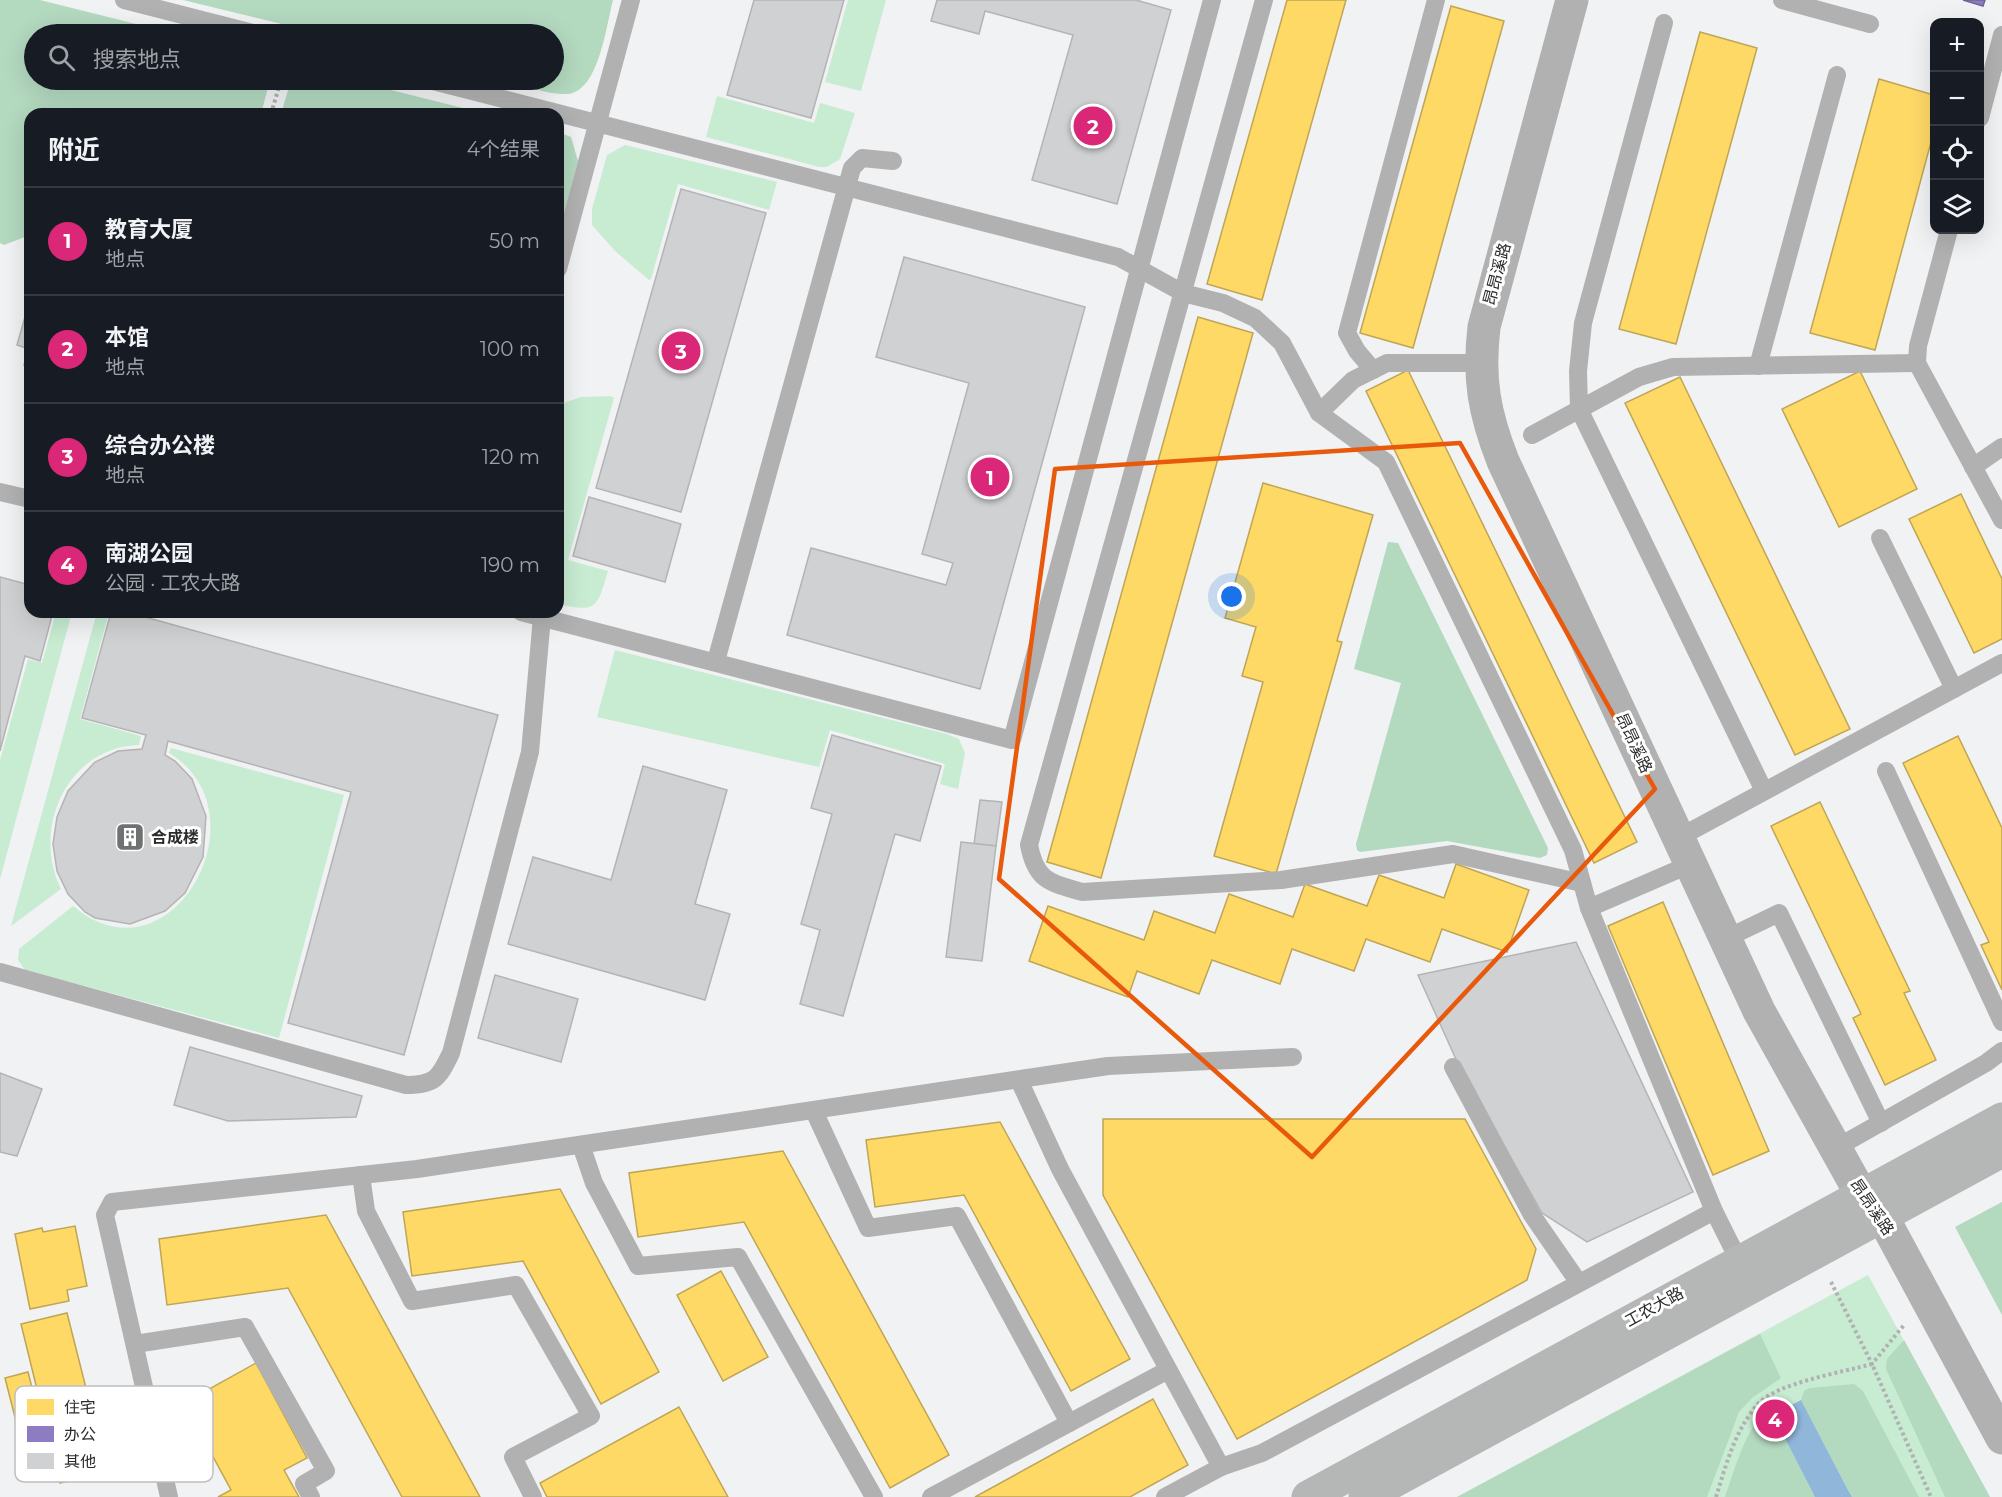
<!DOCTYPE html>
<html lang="zh">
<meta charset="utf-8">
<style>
:root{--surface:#171b24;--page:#242831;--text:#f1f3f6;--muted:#9ea1a6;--line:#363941;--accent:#db2777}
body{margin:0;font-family:Montserrat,"Noto Sans SC",sans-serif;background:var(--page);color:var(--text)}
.controls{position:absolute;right:18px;top:18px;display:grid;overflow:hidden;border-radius:12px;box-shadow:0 6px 24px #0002}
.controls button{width:54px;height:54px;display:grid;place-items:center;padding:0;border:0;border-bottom:2px solid var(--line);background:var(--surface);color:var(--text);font:30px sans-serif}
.you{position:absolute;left:1232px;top:597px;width:21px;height:21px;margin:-15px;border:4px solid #fff;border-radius:50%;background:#1a73e8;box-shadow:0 0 0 9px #1a73e833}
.badge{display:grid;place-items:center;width:39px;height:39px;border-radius:50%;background:var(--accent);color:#fff;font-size:20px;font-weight:700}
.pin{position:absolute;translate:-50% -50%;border:3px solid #fff;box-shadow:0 2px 6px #0006}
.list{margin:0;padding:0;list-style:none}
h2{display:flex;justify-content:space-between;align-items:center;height:78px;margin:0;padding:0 24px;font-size:26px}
h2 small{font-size:20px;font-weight:400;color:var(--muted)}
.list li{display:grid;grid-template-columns:39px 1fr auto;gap:18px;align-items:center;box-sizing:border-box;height:108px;padding:0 24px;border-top:2px solid var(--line)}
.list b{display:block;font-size:22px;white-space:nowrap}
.list p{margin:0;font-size:20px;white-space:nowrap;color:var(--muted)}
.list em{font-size:20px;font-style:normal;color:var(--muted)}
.icon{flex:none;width:33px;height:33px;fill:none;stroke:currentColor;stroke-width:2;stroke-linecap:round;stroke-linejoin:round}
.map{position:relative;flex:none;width:2002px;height:1497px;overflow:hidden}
.search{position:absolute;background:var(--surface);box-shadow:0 6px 24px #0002;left:24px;top:24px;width:540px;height:66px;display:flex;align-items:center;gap:15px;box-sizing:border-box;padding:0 21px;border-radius:33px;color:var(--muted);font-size:22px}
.panel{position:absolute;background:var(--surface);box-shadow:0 6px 24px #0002;left:24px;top:108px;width:540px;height:510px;border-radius:18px}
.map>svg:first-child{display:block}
.green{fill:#c7ecd2}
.forest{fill:#b3d9bf}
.water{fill:#90b6da}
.homes{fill:#ffd966;stroke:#bfa555;stroke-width:1.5}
.offices{fill:#8e7cc3;stroke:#706496;stroke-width:1.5}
.building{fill:#d0d1d2;stroke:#b4b4b5;stroke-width:1.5}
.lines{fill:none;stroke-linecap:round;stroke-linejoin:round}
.path{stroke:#b0b1b2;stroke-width:4;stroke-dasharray:3 3;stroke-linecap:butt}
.service{stroke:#b2b1b2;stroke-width:18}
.tertiary{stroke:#b2b1b2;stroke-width:33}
.primary{stroke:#b5b6b6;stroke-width:33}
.marked{fill:none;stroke:#e8590c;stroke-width:4.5;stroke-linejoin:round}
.labels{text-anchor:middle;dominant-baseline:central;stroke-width:6;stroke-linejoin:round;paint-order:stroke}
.street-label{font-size:16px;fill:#2b2b2c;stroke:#fff}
.poi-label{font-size:16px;font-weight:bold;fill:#2b2b2c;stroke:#fff;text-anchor:start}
.key{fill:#fff;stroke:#bfbfc0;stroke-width:1.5}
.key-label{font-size:16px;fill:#2b2b2c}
</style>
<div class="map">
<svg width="2002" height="1497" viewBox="0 0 2002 1497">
<rect width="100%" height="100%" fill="#f1f2f3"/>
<g class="green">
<polygon points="848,0 886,0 861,91 825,82"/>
<polygon points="717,96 814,123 820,103 855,113 840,159 827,167 819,167 706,137"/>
<polygon points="625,145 777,182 769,210 678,184 651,279 649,280 615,251 592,225 592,209 607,155"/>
<path d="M611,396L614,398L568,560L608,571C597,608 597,613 558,604V405L581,397Z"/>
<polygon points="56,612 72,612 0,879 0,760 28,659 42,663"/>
<path d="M97,612H109L80,719L141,736L139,745C67,747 31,829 61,889L11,926Z"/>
<polygon points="615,650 947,734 959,739 965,753 958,789 940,784 945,764 830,730 819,767 597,717"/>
<path d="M171,748L344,795L279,1038L25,970L18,960L19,949L73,906C171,989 268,813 169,753Z"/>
<polygon points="1868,1275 1990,1497 1457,1497"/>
</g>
<g class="forest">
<polygon points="0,0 40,0 176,34 34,34 34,80 270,80 261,114 30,114 30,235 4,245 0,243"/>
<path d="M183,0H613C606,26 599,92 567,94C547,95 522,84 503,80H554V34H322Z"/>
<polygon points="291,80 351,80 487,114 281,114"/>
<polygon points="558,132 571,137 578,161 558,235"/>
<polygon points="1388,542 1398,543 1548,848 1547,855 1540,858 1447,841 1360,852 1357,850 1356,844 1401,683 1354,669"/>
<polygon points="2002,1202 2002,1315 1955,1227"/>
<polygon points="1760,1334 1781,1378 1752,1398 1739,1412 1707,1497 1457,1497"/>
<polygon points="1904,1340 1990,1497 1945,1497 1886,1369 1887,1359"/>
<polygon points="1854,1384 1863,1391 1919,1497 1852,1497 1801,1400 1804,1391 1810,1388"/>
<path d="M1766,1414L1773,1415L1815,1497H1725C1732,1478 1747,1422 1766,1414Z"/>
</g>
<polygon class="water" points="1801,1400 1848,1490 1852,1497 1815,1497 1773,1415"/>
<g class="homes">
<polygon points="1287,0 1346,0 1262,300 1207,284"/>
<polygon points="1451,6 1504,21 1413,348 1360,333"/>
<polygon points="1700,32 1757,48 1676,344 1619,329"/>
<polygon points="1879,79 1934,95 1934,131 1875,350 1810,333"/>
<polygon points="1198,317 1253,333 1101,878 1047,862"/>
<polygon points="1408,370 1637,842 1594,863 1366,391"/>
<polygon points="1860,371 1917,489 1839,527 1782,409"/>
<polygon points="1680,377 1850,729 1795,755 1625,403"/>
<polygon points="1263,483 1373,515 1337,641 1342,642 1276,874 1214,856 1263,682 1242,676 1256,627 1225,618"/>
<polygon points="1961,494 2002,579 2002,639 1974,653 1909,519"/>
<polygon points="1958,736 2002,828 2002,990 1981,945 1989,942 1903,763"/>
<polygon points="1820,802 1910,991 1904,993 1936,1060 1885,1085 1853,1018 1861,1014 1771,826"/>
<polygon points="1456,864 1529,890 1507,952 1442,929 1430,962 1366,939 1354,971 1292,949 1280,984 1212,960 1199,994 1137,971 1128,997 1029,961 1048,906 1144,940 1154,911 1215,933 1229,894 1293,917 1305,884 1367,906 1379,875 1444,898"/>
<polygon points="1663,902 1769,1151 1713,1175 1608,926"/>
<polygon points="1103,1119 1465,1119 1536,1249 1527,1280 1237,1439 1103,1195"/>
<polygon points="1000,1122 1130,1359 1071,1391 964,1195 875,1207 866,1140"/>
<polygon points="783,1151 949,1455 890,1488 744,1222 638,1237 629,1173"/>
<polygon points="560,1189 659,1372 601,1404 523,1261 412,1276 403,1212"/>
<polygon points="326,1215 480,1497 402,1497 288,1288 167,1305 159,1239"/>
<polygon points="75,1226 87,1286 67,1290 69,1301 30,1309 15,1234 42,1228 43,1232"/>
<polygon points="721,1271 768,1357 723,1381 677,1295"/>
<polygon points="67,1313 107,1471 60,1483 21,1324"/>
<polygon points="256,1363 307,1458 284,1470 299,1497 218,1497 231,1490 184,1403"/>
<polygon points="28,1372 43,1431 20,1437 5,1378"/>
<polygon points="1153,1399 1188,1465 1130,1497 975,1497"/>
<polygon points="679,1407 728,1497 547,1497 540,1483"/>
</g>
<polygon class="offices" points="1963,0 1985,0 1983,6"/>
<g class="building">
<polygon points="754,0 844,0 811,118 727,95"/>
<polygon points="937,0 1136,0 1171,10 1117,204 1032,180 1073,35 985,11 979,34 931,21"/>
<polygon points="681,189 766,213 681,512 596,488"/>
<polygon points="904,257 1085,307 980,689 787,635 811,548 946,585 953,563 922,554 969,383 876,357"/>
<polygon points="30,299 30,366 24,365 29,349 17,345"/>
<polygon points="589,497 681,524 665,582 573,556"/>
<polygon points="0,577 30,585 30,612 53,612 40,661 25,656 0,751"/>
<polygon points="111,612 127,612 498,715 404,1055 288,1023 351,792 168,741 165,755 175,761 192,779 206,816 203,857 185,893 165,911 130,924 95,918 85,912 68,894 57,871 53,844 57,817 68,791 95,762 118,751 142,749 146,735 82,718"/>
<polygon points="832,735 941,766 920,841 895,834 843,1016 800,1004 820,930 801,924 832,814 811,808"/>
<polygon points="643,766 727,790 695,904 730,914 705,1000 508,944 533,857 611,880"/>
<polygon points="980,800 1002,802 996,846 974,844"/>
<polygon points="961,842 996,846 982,961 946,957"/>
<polygon points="1576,942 1693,1192 1587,1242 1542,1213 1459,1066 1418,975"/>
<polygon points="495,975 578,999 561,1062 478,1038"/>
<polygon points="190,1047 362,1096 356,1117 228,1121 174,1105"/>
<polygon points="0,1073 42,1089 17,1156 0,1152"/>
</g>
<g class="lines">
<g class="path">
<polyline points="271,114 281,80"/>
<polyline points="1831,1282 1872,1364 1904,1325"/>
<path d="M1716,1497C1726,1465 1735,1430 1758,1404C1776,1383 1844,1372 1872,1364L1931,1497"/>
</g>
<g class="service">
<polyline points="124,0 257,34"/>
<path d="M1264,0L1029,845C1036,881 1049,882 1082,892L1281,880L1453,854L1582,883"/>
<polyline points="1782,0 1870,24"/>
<polyline points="1664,23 1583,323 1578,371 1579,409 1764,791"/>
<polyline points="429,80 1118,257 1183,293 1223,303 1255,318 1282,343 1319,413 1386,462 1573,850 1589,908 1714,1211 1739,1261"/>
<polyline points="1980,118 2002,35"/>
<polyline points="1949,230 1918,346 1917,363 2002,520"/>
<polyline points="558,269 631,0"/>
<polyline points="1758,366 1837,75"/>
<polyline points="1373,370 1357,351 1347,333 1436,0"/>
<polyline points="1319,413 1353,380 1387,363 1480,363"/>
<polyline points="1532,435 1639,377 1673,367 1917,363"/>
<polyline points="1973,467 2002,447"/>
<polyline points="0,492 30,499"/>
<polyline points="1880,538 1954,689"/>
<polyline points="521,612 1012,740 1212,0"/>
<polyline points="716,661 852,168 862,158 893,161"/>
<polyline points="1886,771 2002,1022"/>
<polyline points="1678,838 2002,663"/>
<polyline points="1589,908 1691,864"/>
<polyline points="1725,939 1779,913 1881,1123"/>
<path d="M0,972L406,1085C435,1085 439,1078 451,1053L530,752L542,617"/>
<polyline points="1453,1067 1532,1215 1579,1283"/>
<polyline points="1019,1080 1060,1169 1221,1467"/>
<polyline points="814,1111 868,1228 957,1216 1069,1423"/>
<polyline points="581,1145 594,1183 638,1266 738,1257 874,1497"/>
<polyline points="1836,1148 1986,1063 2002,1051"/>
<polyline points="361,1175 366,1211 412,1301 516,1285 591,1416 513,1457 533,1497"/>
<polyline points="135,1344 245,1327 326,1471 304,1484 311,1497"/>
<polyline points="169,1497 105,1215 112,1202 417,1169 1108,1066 1293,1057"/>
<polyline points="931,1497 1168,1370"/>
<polyline points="1165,1497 1221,1467 1262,1453 1714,1211"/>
</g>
<path class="tertiary" d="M1572,0L1484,327C1478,378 1484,413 1503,461L1759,1011L1861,1194L1882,1216L2002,1438"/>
<g class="primary">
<polyline points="1308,1497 2002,1119"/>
<polyline points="1365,1497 2002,1151"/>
</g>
</g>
<path class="marked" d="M1460,443L1655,789L1312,1157L999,879L1055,469Z"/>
<defs>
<g id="building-square" transform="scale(1.5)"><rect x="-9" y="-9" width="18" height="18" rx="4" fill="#707172" stroke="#fff"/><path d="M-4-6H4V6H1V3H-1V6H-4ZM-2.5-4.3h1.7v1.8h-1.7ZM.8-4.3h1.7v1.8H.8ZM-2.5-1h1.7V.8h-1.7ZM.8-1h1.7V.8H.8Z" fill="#fff"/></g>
</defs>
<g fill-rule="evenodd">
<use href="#building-square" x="130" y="837"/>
</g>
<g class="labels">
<g class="street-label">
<text transform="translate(1497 274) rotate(-75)">昂昂溪路</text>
<text transform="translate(1634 743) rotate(65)">昂昂溪路</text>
<text transform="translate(1872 1207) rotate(56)">昂昂溪路</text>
<text transform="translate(1654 1307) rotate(-29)">工农大路</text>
</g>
<g class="poi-label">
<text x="151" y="837">合成楼</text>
</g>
</g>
<rect x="15" y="1386" width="198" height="96" rx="9" class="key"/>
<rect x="27" y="1399" width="27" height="16" fill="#ffd966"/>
<rect x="27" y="1426" width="27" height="16" fill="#8e7cc3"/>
<rect x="27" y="1453" width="27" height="16" fill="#d0d1d2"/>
<g class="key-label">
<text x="64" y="1413">住宅</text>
<text x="64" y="1440">办公</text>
<text x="64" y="1467">其他</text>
</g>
</svg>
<div class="controls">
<button>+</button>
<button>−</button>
<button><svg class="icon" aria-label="locate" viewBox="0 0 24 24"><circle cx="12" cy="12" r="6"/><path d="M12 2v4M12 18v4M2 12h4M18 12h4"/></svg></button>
<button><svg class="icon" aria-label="layers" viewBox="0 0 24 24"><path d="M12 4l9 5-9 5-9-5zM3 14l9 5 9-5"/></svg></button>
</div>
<div class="you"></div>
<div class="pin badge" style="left:990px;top:477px">1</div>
<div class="pin badge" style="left:1093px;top:126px">2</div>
<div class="pin badge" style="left:681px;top:351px">3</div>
<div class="pin badge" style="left:1775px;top:1419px">4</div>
<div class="search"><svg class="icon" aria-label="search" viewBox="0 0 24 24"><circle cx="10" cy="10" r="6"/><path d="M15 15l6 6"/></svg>搜索地点</div>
<section class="panel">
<h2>附近<small>4个结果</small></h2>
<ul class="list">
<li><span class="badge">1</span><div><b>教育大厦</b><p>地点</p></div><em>50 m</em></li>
<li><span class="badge">2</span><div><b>本馆</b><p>地点</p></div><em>100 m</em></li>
<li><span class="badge">3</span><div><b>综合办公楼</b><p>地点</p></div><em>120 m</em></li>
<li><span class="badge">4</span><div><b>南湖公园</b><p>公园 · 工农大路</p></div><em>190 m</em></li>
</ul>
</section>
</div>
